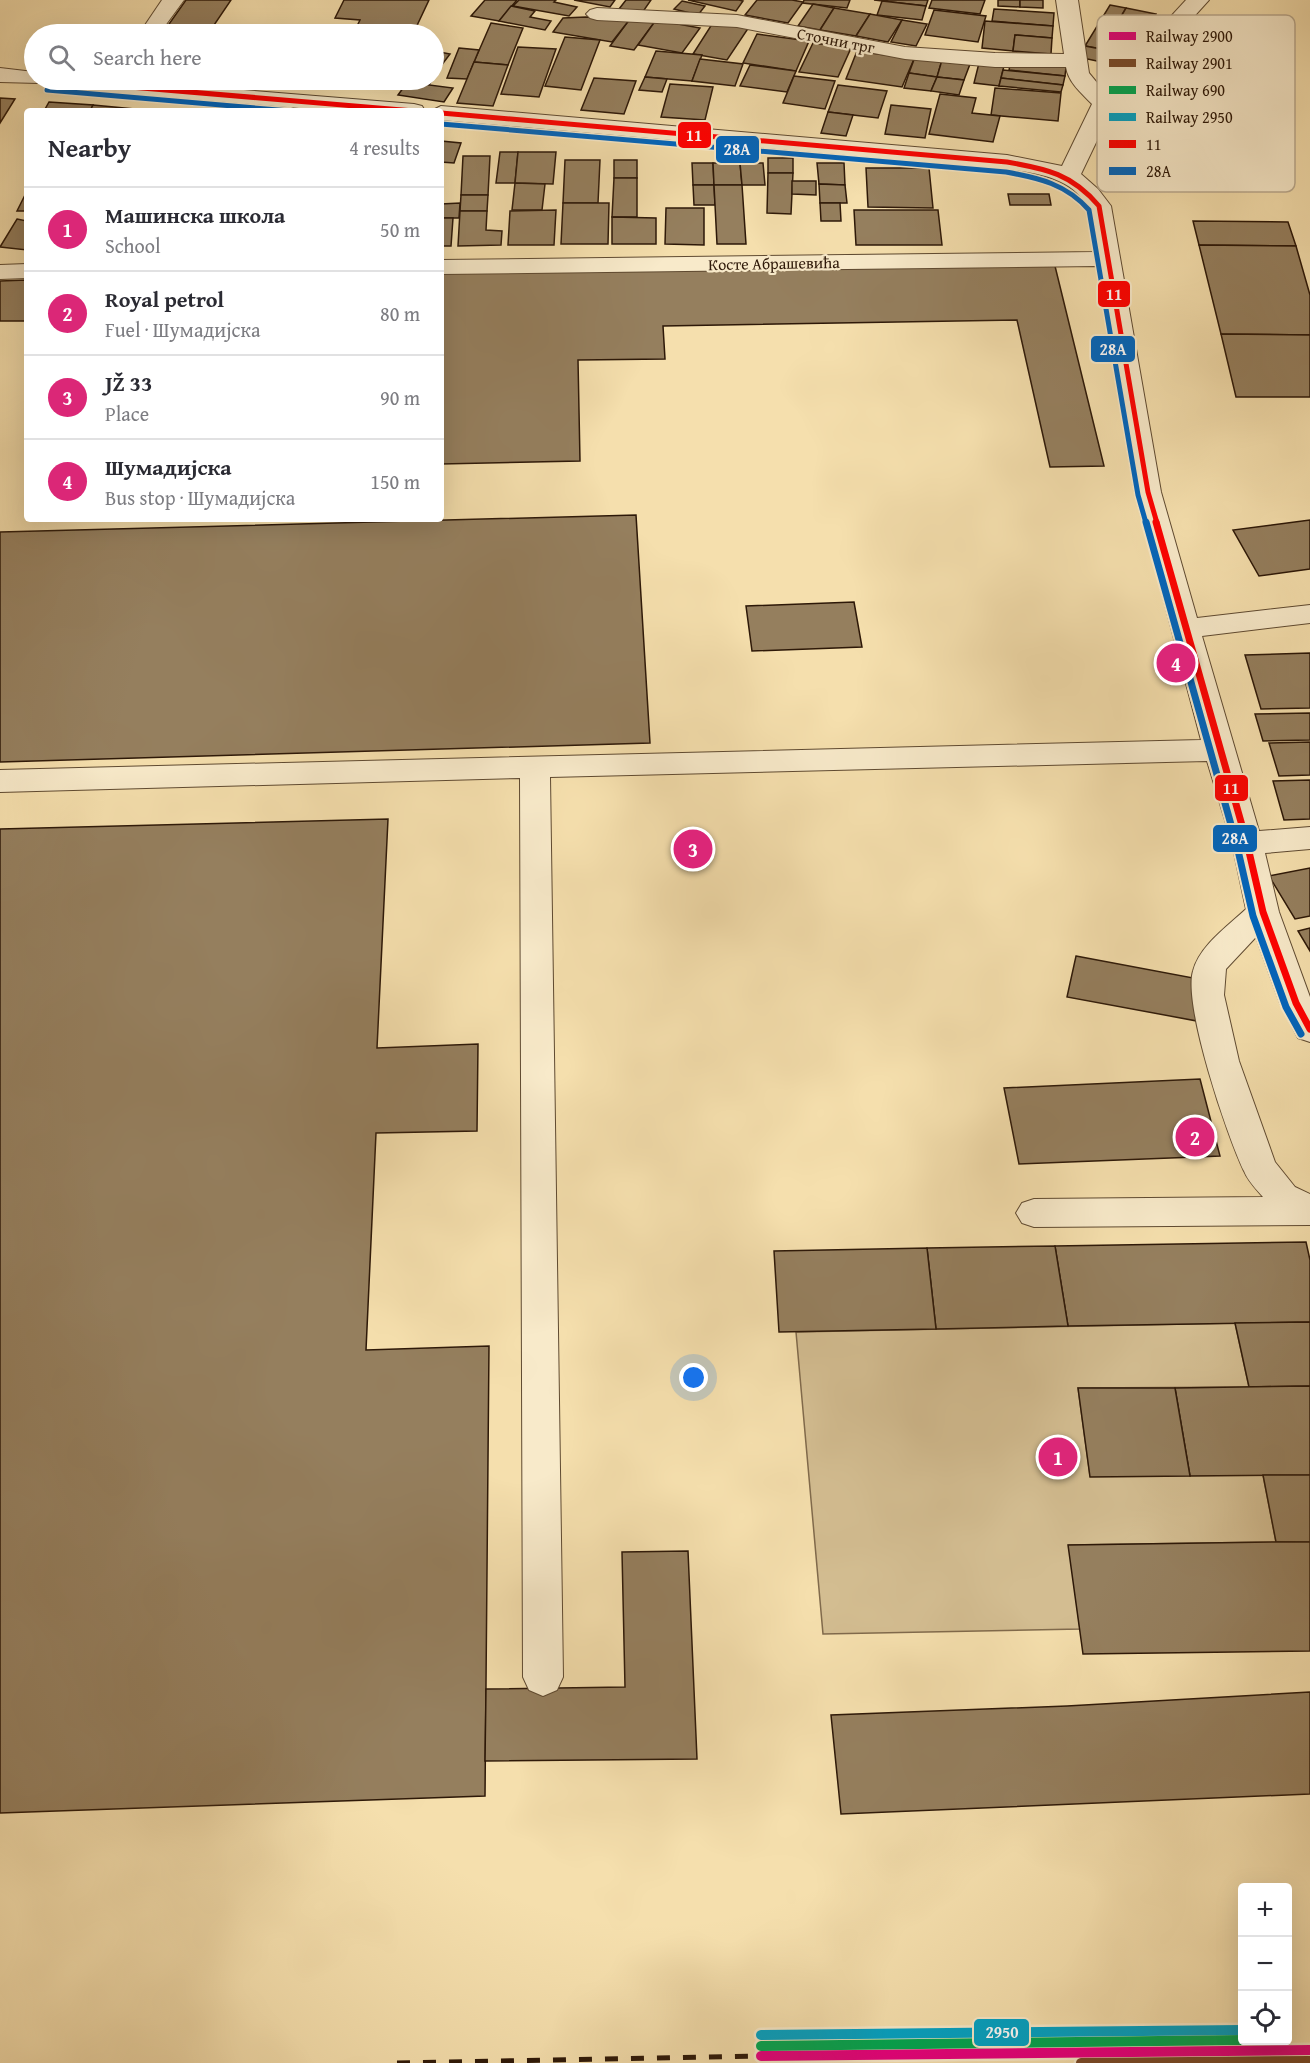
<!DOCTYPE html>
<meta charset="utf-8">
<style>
:root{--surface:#fff;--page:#f7f7f7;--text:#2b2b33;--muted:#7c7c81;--line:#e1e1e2;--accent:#db2777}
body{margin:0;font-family:"Gentium Book Plus",serif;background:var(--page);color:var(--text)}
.controls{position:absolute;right:18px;bottom:18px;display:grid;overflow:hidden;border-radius:6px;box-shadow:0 6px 24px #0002}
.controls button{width:54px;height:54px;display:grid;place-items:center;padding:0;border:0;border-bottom:2px solid var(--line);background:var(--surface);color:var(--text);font:30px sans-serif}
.you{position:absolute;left:694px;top:1378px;width:21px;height:21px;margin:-15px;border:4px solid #fff;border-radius:50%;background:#1a73e8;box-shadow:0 0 0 9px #1a73e833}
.badge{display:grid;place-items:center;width:39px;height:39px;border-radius:50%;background:var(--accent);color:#fff;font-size:20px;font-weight:700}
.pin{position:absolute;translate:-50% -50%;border:3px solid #fff;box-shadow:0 2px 6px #0006}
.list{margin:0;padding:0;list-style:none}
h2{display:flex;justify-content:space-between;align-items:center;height:78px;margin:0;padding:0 24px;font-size:26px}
h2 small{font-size:20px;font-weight:400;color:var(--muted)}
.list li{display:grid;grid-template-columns:39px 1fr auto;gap:18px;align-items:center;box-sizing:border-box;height:84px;padding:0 24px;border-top:2px solid var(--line)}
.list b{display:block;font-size:22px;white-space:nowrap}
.list p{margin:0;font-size:20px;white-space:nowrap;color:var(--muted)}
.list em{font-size:20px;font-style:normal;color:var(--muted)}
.icon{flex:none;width:33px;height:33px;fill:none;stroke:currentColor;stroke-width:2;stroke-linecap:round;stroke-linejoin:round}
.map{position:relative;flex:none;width:1310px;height:2063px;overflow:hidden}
.search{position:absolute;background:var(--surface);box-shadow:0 6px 24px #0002;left:24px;top:24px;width:420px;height:66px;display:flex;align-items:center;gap:15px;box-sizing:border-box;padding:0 21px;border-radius:33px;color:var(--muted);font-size:22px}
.panel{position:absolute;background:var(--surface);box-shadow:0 6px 24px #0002;left:24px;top:108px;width:420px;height:414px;border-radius:6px}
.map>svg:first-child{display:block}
.green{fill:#d3bd91;stroke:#806a4c;stroke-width:1.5}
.building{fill:#957f5e;stroke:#2d1808;stroke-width:1.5}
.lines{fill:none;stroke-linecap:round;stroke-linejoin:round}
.minor-casing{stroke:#5f4a31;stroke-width:2}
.minor{fill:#f8eaca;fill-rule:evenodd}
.rail{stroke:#2d1808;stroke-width:5;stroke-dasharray:13 13;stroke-linecap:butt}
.bus-1-far1-casing{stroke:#f8eaca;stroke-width:8}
.bus-1-casing{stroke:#f8eaca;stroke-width:11}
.bus-2-far1-casing{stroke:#f8eaca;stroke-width:8}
.bus-2-casing{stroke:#f8eaca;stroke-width:11}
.bus-1-far1{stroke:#f00;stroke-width:5}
.bus-1{stroke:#f00;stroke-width:7}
.bus-2-far1{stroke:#0065bd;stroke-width:5}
.bus-2{stroke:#0065bd;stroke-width:7}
.rail-1-casing{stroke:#f8eaca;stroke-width:15}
.rail-2-casing{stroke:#f8eaca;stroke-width:15}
.rail-3-casing{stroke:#f8eaca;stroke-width:15}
.rail-4-casing{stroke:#f8eaca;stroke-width:15}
.rail-1{stroke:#e5007d;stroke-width:10}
.rail-2{stroke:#7a4b2a;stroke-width:10}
.rail-3{stroke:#00a651;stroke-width:10}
.rail-4{stroke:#02a2c4;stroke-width:10}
.labels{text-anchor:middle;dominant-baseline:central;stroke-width:4.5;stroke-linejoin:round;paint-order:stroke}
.far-street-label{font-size:16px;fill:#2d1808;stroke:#f8eaca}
.key{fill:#f8eaca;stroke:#bbab90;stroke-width:1.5}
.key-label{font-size:16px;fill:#2d1808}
.line-badge{stroke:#f8eaca;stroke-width:2}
.badge-label{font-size:16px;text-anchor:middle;font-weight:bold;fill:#fff}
</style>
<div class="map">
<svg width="1310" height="2063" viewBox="0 0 1310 2063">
<rect width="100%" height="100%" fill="#f5dfad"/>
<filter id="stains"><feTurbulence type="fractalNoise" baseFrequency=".00333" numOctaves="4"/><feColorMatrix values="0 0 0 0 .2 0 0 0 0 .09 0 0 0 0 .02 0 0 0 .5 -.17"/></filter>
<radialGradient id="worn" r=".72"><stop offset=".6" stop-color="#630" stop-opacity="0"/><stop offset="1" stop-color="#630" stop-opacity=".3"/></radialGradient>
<polygon class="green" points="1235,1323 1249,1387 1078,1388 1090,1476 1263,1475 1276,1542 1069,1545 1080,1629 823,1634 796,1332"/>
<g class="building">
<polygon points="186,0 231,0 208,34 162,34"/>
<polygon points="344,0 429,0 413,34 354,32 360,20 335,18"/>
<polygon points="485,0 517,0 499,21 471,16"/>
<polygon points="519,0 556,0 554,2 577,7 569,16 513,6"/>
<polygon points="574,0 615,0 610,7"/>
<polygon points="626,0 651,0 642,13 619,9"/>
<polygon points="688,0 739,0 743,1 736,11"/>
<polygon points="757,0 792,0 803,2 788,23 745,15"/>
<polygon points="804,0 850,0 847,8 803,3"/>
<polygon points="874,0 928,0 926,6"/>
<polygon points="932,0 985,0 980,14 929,8"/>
<polygon points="998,0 1020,0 1020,7 998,6"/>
<polygon points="1020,0 1043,0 1043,8 1020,7"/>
<polygon points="682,1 705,6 698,15 674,9"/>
<polygon points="882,1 926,6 922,20 877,15"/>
<polygon points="813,4 834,8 820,30 798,26"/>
<polygon points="1110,5 1126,8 1102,49 1085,46"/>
<polygon points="511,6 535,11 530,17 551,21 545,30 499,21"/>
<polygon points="834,8 870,14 856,36 820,30"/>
<polygon points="1126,8 1156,14 1132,55 1102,49"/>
<polygon points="994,9 1054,13 1053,26 992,21"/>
<polygon points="934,10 986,16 978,42 925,35"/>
<polygon points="870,14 902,20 888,42 856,36"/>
<polygon points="632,16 656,20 634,50 610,46"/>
<polygon points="586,17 630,19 612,42 553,32 563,18"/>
<polygon points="656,20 700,28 682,53 638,45"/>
<polygon points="902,20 927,24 916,46 891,42"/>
<polygon points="714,21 749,27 727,60 693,54"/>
<polygon points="985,21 1053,26 1052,38 1015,35 1013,51 982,48"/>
<polygon points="491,23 523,28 508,65 474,62"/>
<polygon points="757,34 809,41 796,71 743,63"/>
<polygon points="1015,35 1052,38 1051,54 1013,51"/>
<polygon points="565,37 600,40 581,90 545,86"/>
<polygon points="813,43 851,48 838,77 799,72"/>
<polygon points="1085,46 1132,55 1125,67 1078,57"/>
<polygon points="518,47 556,49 539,97 501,94"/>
<polygon points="459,48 479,50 467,79 447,78"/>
<polygon points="434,51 450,54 438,70 434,69"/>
<polygon points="656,51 702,55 692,81 645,77"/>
<polygon points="857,51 914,59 902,87 846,79"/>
<polygon points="915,57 942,60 937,77 909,73"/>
<polygon points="700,59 743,64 735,86 692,81"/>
<polygon points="942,60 970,64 964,80 937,77"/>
<polygon points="1011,61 1066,67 1065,76 1009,70"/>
<polygon points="474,62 508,65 493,106 457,103"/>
<polygon points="979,63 1004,66 999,86 974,83"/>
<polygon points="750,65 796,71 787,92 740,86"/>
<polygon points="1003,70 1065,76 1063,85 1001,78"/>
<polygon points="909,73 937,77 931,91 904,88"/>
<polygon points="794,76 835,81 825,109 783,103"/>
<polygon points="645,77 667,79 662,92 639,90"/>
<polygon points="937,77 964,80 959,95 931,91"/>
<polygon points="594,78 636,81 624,114 581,110"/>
<polygon points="1001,78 1063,85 1061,92 999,86"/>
<polygon points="332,80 371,80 368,85 331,81"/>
<polygon points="371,80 402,80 397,88 368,85"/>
<polygon points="409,80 432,80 429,85 453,88 444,102 398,95"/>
<polygon points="670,84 713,87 705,120 661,117"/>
<polygon points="838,85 887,91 878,118 828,112"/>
<polygon points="995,88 1061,93 1058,121 991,115"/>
<polygon points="940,94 976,98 972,113 1000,116 993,142 929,134"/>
<polygon points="0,98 15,99 0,123"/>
<polygon points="49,102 93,105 90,111 44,111"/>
<polygon points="93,105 134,109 133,111 90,111"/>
<polygon points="891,105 931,109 925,138 885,134"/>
<polygon points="828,112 853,115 846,136 821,133"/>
<polygon points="441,141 461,143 454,163 441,162"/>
<polygon points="500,152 518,152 515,183 496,183"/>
<polygon points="518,152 556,152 553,184 515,183"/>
<polygon points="463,156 490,156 488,195 461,195"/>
<rect x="768" y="158" width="25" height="15"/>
<polygon points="565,160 600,160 598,203 563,203"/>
<rect x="614" y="160" width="23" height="18"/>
<polygon points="692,163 713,163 714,185 693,185"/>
<polygon points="713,163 740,163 742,185 714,185"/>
<polygon points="740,163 763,163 765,185 742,185"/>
<polygon points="817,163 844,163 845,185 819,184"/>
<polygon points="866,168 929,168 933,208 868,207"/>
<polygon points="768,173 793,173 791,214 767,213"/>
<polygon points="614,178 637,178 637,217 612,217"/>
<polygon points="792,181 816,181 816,195 792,194"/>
<polygon points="515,183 545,184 542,210 512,210"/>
<polygon points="819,184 845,185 847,203 820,203"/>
<polygon points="693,185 714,185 715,205 694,205"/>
<polygon points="714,185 742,185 746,244 717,244"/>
<polygon points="27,191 27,211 17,211"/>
<polygon points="1008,194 1049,194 1051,205 1010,205"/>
<polygon points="461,195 488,195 487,211 460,211"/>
<polygon points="460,203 459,218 441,218 441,204"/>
<polygon points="563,203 609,203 608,244 561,244"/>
<polygon points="820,203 840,203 841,221 821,221"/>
<polygon points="666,208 704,208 704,245 665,244"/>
<polygon points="556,210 554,245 508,245 510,211"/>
<polygon points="854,210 938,210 942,245 856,245"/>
<polygon points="460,211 487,211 486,230 502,231 501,245 458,246"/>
<polygon points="612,217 656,218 656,244 612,244"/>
<polygon points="441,218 453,218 451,246 441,246"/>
<polygon points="17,219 27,221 27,250 0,247"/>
<polygon points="1193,221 1288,222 1296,246 1199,245"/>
<polygon points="1199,245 1296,246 1310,295 1310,335 1221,334"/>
<polygon points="1054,262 1104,466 1050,467 1017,320 663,326 665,359 578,360 580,461 441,464 441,273"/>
<polygon points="27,280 27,321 0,321 0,281"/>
<polygon points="1221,334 1310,335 1310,397 1236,397"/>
<polygon points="636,515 650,743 0,762 0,532"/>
<polygon points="1310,520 1310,569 1259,576 1233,530"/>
<polygon points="854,602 862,647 752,651 746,606"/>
<polygon points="1310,653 1310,708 1261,709 1245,655"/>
<polygon points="1310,713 1310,740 1263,741 1255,714"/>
<polygon points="1310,742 1310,775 1279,776 1269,743"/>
<polygon points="1310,780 1310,819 1284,820 1273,781"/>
<polygon points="388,819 377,1048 478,1044 477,1131 376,1133 366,1350 489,1346 485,1796 0,1813 0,829"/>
<polygon points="1310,868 1310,916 1295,919 1269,876"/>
<polygon points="1310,928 1310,951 1298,931"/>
<polygon points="1076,956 1204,980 1197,1021 1067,997"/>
<polygon points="1200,1079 1220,1156 1019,1164 1004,1088"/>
<polygon points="1306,1242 1310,1260 1310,1322 1068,1326 1055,1246"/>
<polygon points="1055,1246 1068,1326 936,1329 927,1248"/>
<polygon points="927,1248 936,1329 779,1332 774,1251"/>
<polygon points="1310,1322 1310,1386 1249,1387 1235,1323"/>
<polygon points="1310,1386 1310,1475 1190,1476 1175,1388"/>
<polygon points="1078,1388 1175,1388 1190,1476 1090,1477"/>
<polygon points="1263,1475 1310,1475 1310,1542 1276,1542"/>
<polygon points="1276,1542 1310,1542 1310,1651 1083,1654 1068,1545"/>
<polygon points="688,1551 697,1759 485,1761 486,1689 625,1687 622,1552"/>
<polygon points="1310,1692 1310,1794 841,1814 831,1715 1067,1706"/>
</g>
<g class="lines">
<g class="minor-casing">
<g id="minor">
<polygon points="162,0 184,0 159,34 139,34"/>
<path d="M1056,0H1078L1089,73L1103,90L1186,0H1209L1114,105L1081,174L1098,189L1111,206L1161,492L1197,618L1310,605V623L1202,636L1259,831L1310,827V849L1265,853L1279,912L1310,997V1042L1298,1038L1280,1003L1256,937L1226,969L1224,995L1239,1061L1275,1162L1295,1187L1310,1194V1225L1034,1227L1022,1223L1016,1213L1022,1203L1034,1199L1263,1197C1256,1189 1248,1181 1244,1171C1227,1136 1183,1005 1193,971C1200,945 1228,926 1246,909L1232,843L1207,761L550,777L563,1677L557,1690L543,1696L529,1690L523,1677L520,778L0,792V770L1201,740L1135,492L1097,266L441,274V260L1095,252C1093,238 1093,217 1086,205C1071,177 1035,173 1007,169L441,120V111H431L441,106L1007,155L1062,166L1092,104C1082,94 1068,82 1066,67H995L905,59L737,27L597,20L590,18L586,14L590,10L597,8L737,15L905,47L995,53L1064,54Z"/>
<polygon points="0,68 34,72 34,80 120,80 414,104 422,106 425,111 335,111 48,87 39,83 0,82"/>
<polygon points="27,264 27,278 0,279 0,265"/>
</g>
</g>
<use href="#minor" class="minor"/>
<polyline class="rail" points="397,2063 761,2056"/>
<g class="bus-1-far1-casing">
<g id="bus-1-far1">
<polyline points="48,80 414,111"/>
<path d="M441,113L1007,162C1047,169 1072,174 1099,206L1148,492L1157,523"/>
</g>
</g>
<g class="bus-1-casing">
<polyline id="bus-1" points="1156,522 1247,843 1263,912 1296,1003 1310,1029"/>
</g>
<g class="bus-2-far1-casing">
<g id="bus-2-far1">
<polyline points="47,90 290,111"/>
<path d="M441,124L1006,172C1039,178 1066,184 1089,210L1138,495L1146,523"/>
</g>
</g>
<g class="bus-2-casing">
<polyline id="bus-2" points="1146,522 1237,846 1253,916 1286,1007 1301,1034"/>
</g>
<use href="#bus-1-far1" class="bus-1-far1"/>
<use href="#bus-1" class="bus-1"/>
<use href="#bus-2-far1" class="bus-2-far1"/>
<use href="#bus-2" class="bus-2"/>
<g class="rail-1-casing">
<polyline id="rail-1" points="761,2056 1310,2050"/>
</g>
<g class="rail-2-casing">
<polyline id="rail-2" points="1081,2063 1310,2061"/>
</g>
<g class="rail-3-casing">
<polyline id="rail-3" points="761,2046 1242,2040"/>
</g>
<g class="rail-4-casing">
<polyline id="rail-4" points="761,2035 1242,2030"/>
</g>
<use href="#rail-1" class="rail-1"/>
<use href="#rail-2" class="rail-2"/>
<use href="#rail-3" class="rail-3"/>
<use href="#rail-4" class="rail-4"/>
</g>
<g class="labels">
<g class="far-street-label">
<text transform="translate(836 40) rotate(11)">Сточни трг</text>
<text transform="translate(774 263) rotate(-1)">Косте Абрашевића</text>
</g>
</g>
<rect x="1097" y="15" width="198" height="177" rx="9" class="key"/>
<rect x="1109" y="32" width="27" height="8" fill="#e5007d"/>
<rect x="1109" y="59" width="27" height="8" fill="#7a4b2a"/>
<rect x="1109" y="86" width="27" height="8" fill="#00a651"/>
<rect x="1109" y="113" width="27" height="8" fill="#02a2c4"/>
<rect x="1109" y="140" width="27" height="8" fill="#f00"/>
<rect x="1109" y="167" width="27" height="8" fill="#0065bd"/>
<g class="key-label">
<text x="1146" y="42">Railway 2900</text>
<text x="1146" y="69">Railway 2901</text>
<text x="1146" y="96">Railway 690</text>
<text x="1146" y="123">Railway 2950</text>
<text x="1146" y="150">11</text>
<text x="1146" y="177">28А</text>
</g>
<g class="line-badge">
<rect x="677" y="121" width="35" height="28" rx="6" fill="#f00"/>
<rect x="715" y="135" width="45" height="29" rx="6" fill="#0065bd"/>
<rect x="1097" y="280" width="34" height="28" rx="6" fill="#f00"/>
<rect x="1090" y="335" width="46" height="28" rx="6" fill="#0065bd"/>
<rect x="1214" y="774" width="35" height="28" rx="6" fill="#f00"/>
<rect x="1212" y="824" width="46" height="29" rx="6" fill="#0065bd"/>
<rect x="973" y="2018" width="57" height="29" rx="6" fill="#02a2c4"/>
</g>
<g class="badge-label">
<text x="694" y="141">11</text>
<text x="737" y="155">28А</text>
<text x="1114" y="300">11</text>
<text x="1113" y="355">28А</text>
<text x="1231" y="794">11</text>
<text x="1235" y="844">28А</text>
<text x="1002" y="2038">2950</text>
</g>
<rect width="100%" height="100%" filter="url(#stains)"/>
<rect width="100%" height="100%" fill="url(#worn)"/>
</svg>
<div class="controls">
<button>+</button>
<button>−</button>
<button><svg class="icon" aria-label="locate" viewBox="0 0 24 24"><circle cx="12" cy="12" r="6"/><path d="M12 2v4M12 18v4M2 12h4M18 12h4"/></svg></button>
</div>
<div class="you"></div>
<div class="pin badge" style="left:1058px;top:1457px">1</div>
<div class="pin badge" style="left:1195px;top:1137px">2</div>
<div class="pin badge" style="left:693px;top:849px">3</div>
<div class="pin badge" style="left:1176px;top:663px">4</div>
<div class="search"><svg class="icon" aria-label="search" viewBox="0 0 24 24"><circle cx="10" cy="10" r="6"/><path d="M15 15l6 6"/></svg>Search here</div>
<section class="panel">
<h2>Nearby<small>4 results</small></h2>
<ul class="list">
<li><span class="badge">1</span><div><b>Машинска школа</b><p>School</p></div><em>50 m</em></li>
<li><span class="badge">2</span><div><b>Royal petrol</b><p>Fuel · Шумадијска</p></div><em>80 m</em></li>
<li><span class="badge">3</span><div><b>JŽ 33</b><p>Place</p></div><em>90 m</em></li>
<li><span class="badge">4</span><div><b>Шумадијска</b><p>Bus stop · Шумадијска</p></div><em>150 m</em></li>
</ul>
</section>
</div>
